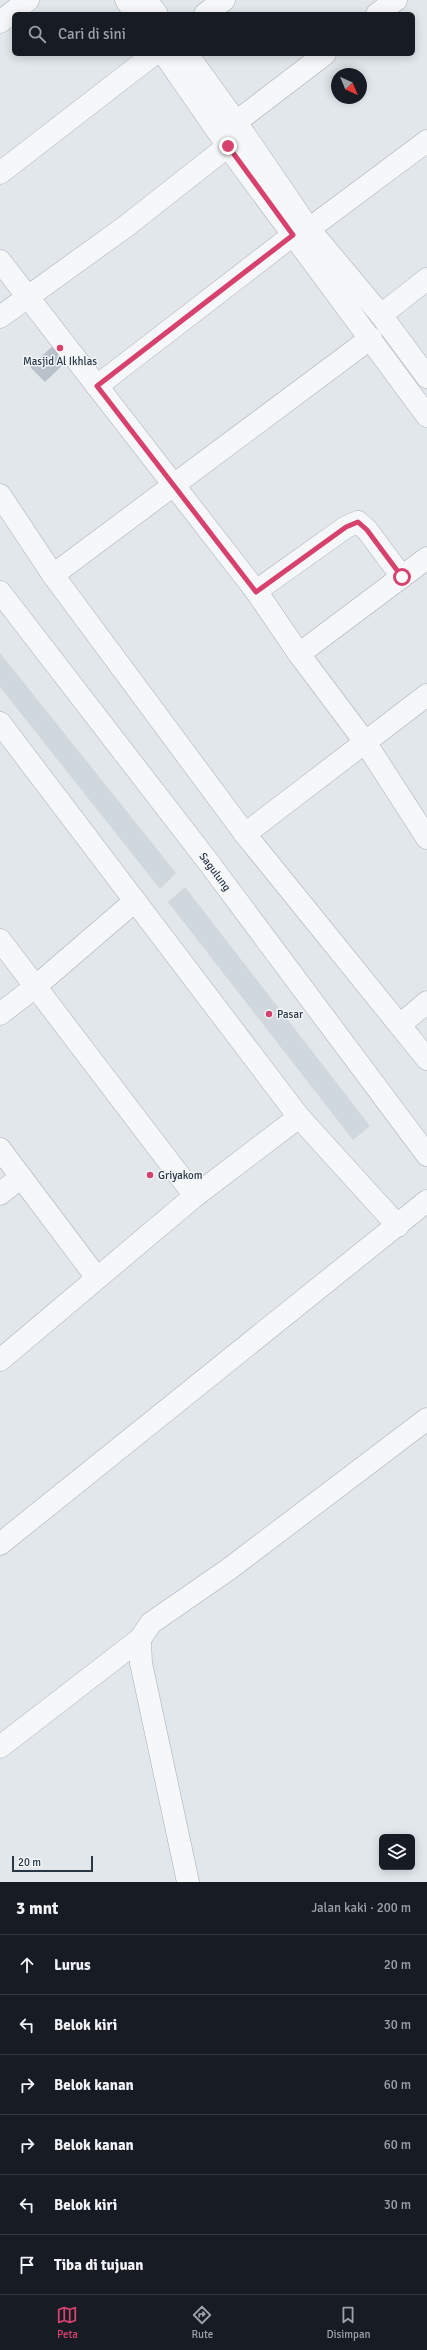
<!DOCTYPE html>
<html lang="id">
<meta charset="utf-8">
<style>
:root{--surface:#171b24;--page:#20242c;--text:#f1f3f6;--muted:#9ea1a6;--line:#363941;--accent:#d6426d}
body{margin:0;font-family:Signika,sans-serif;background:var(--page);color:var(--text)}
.controls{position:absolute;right:12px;bottom:12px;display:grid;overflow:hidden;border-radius:6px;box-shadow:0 2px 10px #0003}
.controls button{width:36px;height:36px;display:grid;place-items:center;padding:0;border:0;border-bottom:1px solid var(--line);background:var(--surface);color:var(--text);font:20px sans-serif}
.compass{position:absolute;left:331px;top:68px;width:36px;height:36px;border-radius:50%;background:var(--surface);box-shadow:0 2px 10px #0003;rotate:136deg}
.scale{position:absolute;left:12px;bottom:10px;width:81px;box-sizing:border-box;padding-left:4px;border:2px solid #293745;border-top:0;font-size:11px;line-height:14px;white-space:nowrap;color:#293745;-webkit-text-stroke:3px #f2f6f8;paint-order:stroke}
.stop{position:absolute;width:12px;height:12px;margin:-9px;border:3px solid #d6426d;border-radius:50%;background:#fff}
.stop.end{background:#d6426d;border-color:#fff;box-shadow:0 1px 4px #0008}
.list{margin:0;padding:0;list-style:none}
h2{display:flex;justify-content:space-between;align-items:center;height:52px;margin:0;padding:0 16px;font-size:17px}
h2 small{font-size:13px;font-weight:400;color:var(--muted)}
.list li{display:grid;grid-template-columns:26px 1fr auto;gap:12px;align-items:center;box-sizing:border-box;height:60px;padding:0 16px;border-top:1px solid var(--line)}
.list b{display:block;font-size:15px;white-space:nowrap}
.list em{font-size:13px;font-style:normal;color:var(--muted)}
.icon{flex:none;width:22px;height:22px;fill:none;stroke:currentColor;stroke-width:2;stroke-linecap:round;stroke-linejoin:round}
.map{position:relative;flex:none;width:427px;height:1882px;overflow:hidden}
.search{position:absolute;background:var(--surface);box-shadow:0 2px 10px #0003;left:12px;right:12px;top:12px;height:44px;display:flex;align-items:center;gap:10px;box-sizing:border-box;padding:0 14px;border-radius:6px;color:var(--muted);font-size:15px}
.sheet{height:412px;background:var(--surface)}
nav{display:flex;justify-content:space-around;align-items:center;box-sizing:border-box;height:56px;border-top:1px solid var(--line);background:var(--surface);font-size:11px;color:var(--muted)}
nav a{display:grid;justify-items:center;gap:2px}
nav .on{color:var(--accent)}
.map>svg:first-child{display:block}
.built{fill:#d0d7dd}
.building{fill:#b9c1ca}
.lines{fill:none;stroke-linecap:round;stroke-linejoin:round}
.minor-casing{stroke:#a7afb6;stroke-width:23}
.minor{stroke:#f5f7f9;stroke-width:22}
.route{stroke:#d6426d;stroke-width:5}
.poi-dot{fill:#d6426d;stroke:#f2f6f8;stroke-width:1.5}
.labels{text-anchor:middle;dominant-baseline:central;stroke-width:3;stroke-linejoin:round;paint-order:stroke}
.poi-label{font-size:11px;fill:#293745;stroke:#f2f6f8;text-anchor:start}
.street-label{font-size:11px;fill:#293745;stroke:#f2f6f8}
</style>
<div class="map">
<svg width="427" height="1882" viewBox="0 0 427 1882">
<rect width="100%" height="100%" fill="#e2e7eb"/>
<g class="built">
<polygon points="0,653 176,873 160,889 0,687"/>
<polygon points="185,887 370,1126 353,1140 168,902"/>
</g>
<polygon class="building" points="59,340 71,357 45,382 30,367"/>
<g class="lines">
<g class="minor-casing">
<g id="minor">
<polyline points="126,0 136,14"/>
<polyline points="146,0 157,14"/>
<polyline points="205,14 224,0"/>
<polyline points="377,14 396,0"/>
<polyline points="0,22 28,0"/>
<polyline points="164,54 234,155 427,416"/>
<polyline points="187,54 236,122 309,229 381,315 427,377"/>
<polyline points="236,122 325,54"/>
<polyline points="0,173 154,54"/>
<polyline points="309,229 427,141"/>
<polyline points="0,261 256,591 299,654 365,742 427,838"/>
<polyline points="381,315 427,279"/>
<polyline points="0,317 125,227 228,146"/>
<polyline points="97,386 293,235"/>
<polyline points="0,495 53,575 245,834 427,1059"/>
<polyline points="53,575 371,338"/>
<polyline points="256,591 346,527 358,522 367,530 402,577"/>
<path id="s1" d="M0,592L206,859L427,1155"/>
<polyline points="299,654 427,558"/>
<polyline points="0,723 299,1117 398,1226"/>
<polyline points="245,834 427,695"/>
<polyline points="0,940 195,1196"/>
<polyline points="0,1014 35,987 135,901"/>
<polyline points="400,1025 427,1002"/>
<polyline points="0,1149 97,1278"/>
<polyline points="0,1194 21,1177"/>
<polyline points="0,1360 195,1196 299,1117"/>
<polyline points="0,1544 427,1201"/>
<polyline points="140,1639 141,1663 188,1882"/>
<polyline points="0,1747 140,1639 151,1623 229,1569 427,1419"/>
</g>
</g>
<use href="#minor" class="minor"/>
</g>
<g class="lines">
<polyline class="route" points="228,146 293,235 97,386 256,592 346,527 358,522 367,530 402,577"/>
</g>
<g class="poi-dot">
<circle cx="60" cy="348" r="4"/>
<circle cx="269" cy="1014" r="4"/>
<circle cx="150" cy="1175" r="4"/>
</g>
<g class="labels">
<g class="poi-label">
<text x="60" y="361" text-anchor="middle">Masjid Al Ikhlas</text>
<text x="277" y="1014">Pasar</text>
<text x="158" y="1175">Griyakom</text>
</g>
<g class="street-label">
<text stroke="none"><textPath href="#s1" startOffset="353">Sagulung</textPath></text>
</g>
</g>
</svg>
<div class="controls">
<button><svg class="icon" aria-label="layers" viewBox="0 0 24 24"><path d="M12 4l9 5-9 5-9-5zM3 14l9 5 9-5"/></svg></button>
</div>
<svg class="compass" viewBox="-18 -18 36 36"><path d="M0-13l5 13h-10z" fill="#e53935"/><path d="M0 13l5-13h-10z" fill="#9ea1a6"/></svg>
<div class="scale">20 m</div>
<div class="stop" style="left:402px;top:577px"></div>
<div class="stop end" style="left:228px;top:146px"></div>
<div class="search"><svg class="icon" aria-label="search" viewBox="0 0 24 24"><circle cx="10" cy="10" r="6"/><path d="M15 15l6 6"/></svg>Cari di sini</div>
</div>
<section class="sheet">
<h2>3 mnt<small>Jalan kaki · 200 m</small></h2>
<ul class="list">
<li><svg class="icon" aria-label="ahead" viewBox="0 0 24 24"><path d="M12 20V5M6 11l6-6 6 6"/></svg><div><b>Lurus</b></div><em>20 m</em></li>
<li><svg class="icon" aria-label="left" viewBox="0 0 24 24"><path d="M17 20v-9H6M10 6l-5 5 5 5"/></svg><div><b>Belok kiri</b></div><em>30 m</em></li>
<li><svg class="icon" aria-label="right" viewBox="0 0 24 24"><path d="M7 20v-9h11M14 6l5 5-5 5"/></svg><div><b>Belok kanan</b></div><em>60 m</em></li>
<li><svg class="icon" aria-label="right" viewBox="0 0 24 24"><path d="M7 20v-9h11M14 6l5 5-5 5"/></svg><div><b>Belok kanan</b></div><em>60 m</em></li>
<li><svg class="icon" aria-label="left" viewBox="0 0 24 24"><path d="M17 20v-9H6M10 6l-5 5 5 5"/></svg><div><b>Belok kiri</b></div><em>30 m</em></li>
<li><svg class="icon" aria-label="arrive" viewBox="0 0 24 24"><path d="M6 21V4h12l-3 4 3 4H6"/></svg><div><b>Tiba di tujuan</b></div></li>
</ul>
</section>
<nav>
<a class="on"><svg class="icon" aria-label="map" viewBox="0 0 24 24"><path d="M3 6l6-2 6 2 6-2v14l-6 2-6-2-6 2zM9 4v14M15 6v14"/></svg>Peta</a>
<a><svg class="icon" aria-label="directions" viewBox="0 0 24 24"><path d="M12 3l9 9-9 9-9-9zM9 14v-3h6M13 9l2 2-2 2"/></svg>Rute</a>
<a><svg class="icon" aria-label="saved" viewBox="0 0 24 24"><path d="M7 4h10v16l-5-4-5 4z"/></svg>Disimpan</a>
</nav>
